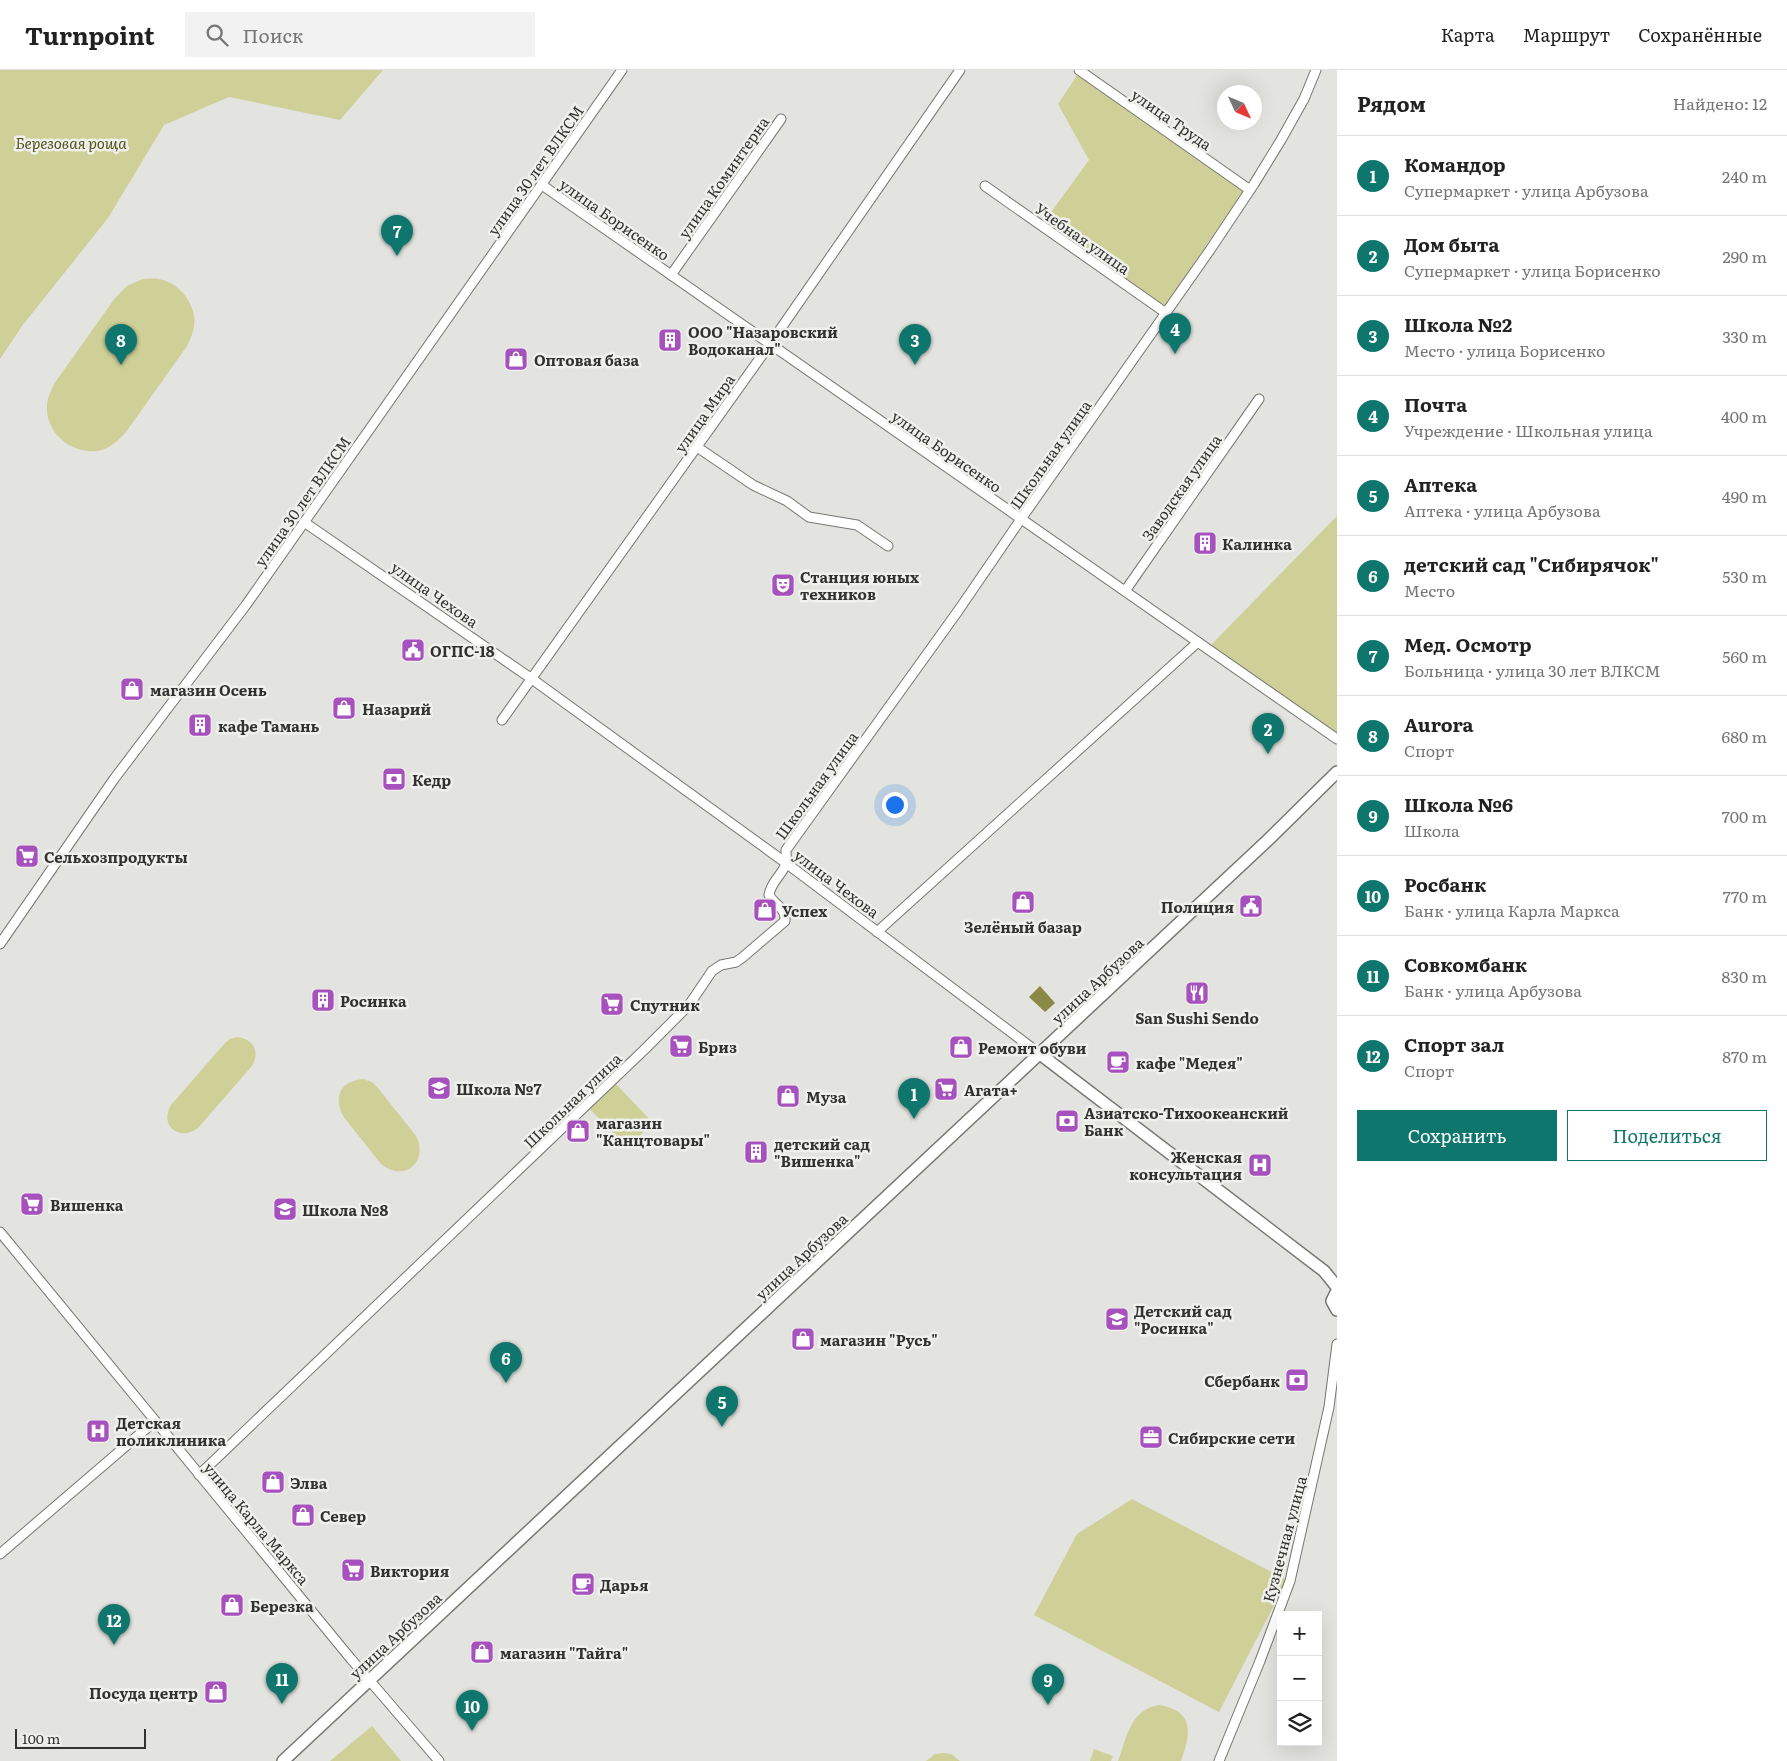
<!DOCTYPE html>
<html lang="ru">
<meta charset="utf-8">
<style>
:root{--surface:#fff;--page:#f2f2f2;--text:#222;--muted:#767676;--line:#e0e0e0;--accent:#0f766e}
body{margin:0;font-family:Literata,serif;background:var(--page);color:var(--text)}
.controls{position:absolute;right:15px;bottom:15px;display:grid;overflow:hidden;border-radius:0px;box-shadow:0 5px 20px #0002}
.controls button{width:45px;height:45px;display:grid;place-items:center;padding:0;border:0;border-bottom:1px solid var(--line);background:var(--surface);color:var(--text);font:25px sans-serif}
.compass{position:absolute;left:1217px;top:15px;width:45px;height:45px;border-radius:50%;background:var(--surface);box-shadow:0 5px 20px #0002;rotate:134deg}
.scale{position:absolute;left:15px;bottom:12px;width:131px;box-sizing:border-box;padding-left:5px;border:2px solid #323231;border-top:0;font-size:14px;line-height:18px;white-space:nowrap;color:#323231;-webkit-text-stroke:4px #f0f1ec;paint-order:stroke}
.you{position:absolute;left:894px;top:734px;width:18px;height:18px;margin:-12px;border:4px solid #fff;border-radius:50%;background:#1a73e8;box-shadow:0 0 0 8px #1a73e833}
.badge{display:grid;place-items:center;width:32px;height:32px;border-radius:50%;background:var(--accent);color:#fff;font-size:16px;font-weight:700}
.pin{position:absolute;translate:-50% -41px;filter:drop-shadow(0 1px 2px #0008)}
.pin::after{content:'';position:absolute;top:26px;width:18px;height:15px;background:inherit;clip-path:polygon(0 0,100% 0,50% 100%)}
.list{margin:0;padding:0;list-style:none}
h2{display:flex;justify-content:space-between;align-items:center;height:65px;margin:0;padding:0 20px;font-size:21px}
h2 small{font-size:16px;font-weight:400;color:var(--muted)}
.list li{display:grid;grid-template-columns:32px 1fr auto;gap:15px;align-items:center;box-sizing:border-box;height:80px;padding:0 20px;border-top:1px solid var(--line)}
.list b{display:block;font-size:19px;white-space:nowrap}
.list p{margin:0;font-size:16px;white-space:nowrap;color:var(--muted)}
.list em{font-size:16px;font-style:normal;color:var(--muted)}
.actions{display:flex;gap:10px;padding:15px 20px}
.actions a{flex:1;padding:11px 0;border:1px solid var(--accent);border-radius:0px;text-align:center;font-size:18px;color:var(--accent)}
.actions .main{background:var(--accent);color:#fff}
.icon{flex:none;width:28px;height:28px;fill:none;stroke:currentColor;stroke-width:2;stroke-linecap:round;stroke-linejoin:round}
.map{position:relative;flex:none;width:1337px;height:1691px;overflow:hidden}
header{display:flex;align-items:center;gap:30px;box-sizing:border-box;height:70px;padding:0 25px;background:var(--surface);border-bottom:1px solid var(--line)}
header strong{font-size:24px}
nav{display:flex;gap:28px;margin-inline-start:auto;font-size:18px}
.search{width:350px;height:45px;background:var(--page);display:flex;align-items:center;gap:12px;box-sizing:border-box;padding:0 18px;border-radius:0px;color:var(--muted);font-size:19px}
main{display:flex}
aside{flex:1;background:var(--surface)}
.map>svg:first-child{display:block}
.green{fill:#cfd097}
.water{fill:#8a8a45}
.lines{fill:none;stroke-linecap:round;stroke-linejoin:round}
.minor-casing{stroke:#767773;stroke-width:11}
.tertiary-casing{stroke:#767773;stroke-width:14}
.minor{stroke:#fff;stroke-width:9}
.tertiary{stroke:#fff;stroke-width:11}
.labels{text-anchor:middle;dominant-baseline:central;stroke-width:5;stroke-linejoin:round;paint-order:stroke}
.street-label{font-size:15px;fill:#323231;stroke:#f0f1ec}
.park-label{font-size:15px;font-style:italic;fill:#545420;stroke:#f0f1ec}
.poi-label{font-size:15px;font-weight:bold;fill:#323231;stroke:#f0f1ec;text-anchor:start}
</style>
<header>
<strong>Turnpoint</strong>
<div class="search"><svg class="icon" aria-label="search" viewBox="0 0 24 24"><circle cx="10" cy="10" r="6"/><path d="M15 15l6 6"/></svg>Поиск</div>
<nav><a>Карта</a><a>Маршрут</a><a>Сохранённые</a></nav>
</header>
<main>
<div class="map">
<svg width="1337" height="1691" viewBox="0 0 1337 1691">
<rect width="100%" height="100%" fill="#e3e3df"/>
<g class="green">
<polygon points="0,0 383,0 340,50 229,27 164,55 108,148 22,256 0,289"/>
<polygon points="1078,4 1243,121 1165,236 1044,152 1089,90 1058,34"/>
<path d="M143,209C148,209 153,208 158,209C181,212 200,239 193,261C192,266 189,271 187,276L126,362C118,371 109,379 97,381C68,384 41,358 48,329C49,324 52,319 54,314L115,228L127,216Z"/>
<polygon points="1337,446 1337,663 1211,575"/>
<path d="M237,967C254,969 260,982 252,996L198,1058C179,1072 159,1056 171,1035L225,973L230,969Z"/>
<path d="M363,1009L372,1012L378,1018L416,1066C429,1092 404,1113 381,1094L343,1046C333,1026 341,1011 363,1009Z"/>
<polygon points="616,1014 653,1053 627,1078 589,1038"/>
<polygon points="1132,1429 1287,1510 1219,1642 1034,1545 1077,1464"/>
<path d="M1159,1635C1195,1641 1191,1664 1181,1691H1118C1127,1667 1130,1640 1159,1635Z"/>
<polygon points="372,1656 401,1691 330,1691"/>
<polygon points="1094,1679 1113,1686 1111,1691 1090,1691"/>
<polygon points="943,1683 951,1684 960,1691 926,1691 935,1684"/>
</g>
<polygon class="water" points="1040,916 1055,933 1045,942 1029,927"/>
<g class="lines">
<g class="minor-casing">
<g id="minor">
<polyline points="1079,0 1250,120"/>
<polyline points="542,115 1337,669"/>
<polyline points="985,116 1166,243"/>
<polyline points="671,205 781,49"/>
<polyline points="697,377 753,415 787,431 809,447 857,455 888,476"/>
<polyline points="304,452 532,609 786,793 1040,984"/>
<polyline points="1125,521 1259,329"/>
<polyline points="502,650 770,274 960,0"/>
<polyline points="877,862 1198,572"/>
<polyline points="0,874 114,709 246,535 622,0"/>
<polyline points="0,1162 351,1589 439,1691"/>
<path d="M199,1405L644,980L689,935L712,901L721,895L736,892L743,887L785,851C786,837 775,836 769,825C771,812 780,807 785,796C787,791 786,785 786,780L958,541L1021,449L1210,180L1254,114L1281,70L1304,29L1316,0"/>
<polyline points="0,1484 155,1351"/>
<polyline points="1219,1691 1260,1591 1290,1511 1329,1337 1337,1274"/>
</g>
</g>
<g class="tertiary-casing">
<g id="tertiary">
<polyline points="1040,984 1324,1201 1337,1217"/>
<polyline points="1337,1221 1332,1231 1337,1240"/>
<polyline points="283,1691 1268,770 1337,702"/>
</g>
</g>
<use href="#minor" class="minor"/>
<use href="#tertiary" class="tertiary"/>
</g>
<defs>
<g id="building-square" transform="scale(1.25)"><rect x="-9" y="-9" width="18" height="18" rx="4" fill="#a751be" stroke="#f0f1ec"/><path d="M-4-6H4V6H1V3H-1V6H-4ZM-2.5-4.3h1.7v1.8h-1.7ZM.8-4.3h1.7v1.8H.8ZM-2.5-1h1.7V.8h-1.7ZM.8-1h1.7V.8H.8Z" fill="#fff"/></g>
<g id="shop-square" transform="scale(1.25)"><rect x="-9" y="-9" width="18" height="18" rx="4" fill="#a751be" stroke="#f0f1ec"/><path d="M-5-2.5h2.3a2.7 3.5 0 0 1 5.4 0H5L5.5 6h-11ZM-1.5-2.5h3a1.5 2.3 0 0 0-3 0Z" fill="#fff"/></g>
<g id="theatre-square" transform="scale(1.25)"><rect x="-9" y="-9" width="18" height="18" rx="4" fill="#a751be" stroke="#f0f1ec"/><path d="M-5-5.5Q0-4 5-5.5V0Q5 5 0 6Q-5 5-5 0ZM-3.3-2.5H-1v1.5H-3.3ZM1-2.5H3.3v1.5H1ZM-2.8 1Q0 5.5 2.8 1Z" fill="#fff"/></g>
<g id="civic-square" transform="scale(1.25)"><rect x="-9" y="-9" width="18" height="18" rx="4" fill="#a751be" stroke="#f0f1ec"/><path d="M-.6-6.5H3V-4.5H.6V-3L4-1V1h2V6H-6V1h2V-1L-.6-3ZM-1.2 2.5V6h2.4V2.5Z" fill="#fff"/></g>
<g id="bank-square" transform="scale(1.25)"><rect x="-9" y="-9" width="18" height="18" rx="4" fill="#a751be" stroke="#f0f1ec"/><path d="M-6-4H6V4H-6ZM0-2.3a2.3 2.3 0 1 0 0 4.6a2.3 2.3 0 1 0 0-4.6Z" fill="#fff"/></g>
<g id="supermarket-square" transform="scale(1.25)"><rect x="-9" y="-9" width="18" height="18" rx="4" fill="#a751be" stroke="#f0f1ec"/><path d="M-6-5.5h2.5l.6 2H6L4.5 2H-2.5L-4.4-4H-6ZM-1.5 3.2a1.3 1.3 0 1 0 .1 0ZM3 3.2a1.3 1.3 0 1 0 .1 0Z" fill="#fff"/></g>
<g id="restaurant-square" transform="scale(1.25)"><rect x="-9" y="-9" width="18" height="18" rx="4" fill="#a751be" stroke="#f0f1ec"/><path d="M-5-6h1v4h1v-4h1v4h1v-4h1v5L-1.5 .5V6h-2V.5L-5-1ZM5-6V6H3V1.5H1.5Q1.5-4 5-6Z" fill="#fff"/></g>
<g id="cafe-square" transform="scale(1.25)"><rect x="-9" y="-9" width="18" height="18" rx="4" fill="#a751be" stroke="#f0f1ec"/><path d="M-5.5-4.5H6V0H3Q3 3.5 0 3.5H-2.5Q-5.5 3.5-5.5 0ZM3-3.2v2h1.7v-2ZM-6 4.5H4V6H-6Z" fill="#fff"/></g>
<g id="school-square" transform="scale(1.25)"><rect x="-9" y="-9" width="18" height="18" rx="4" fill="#a751be" stroke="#f0f1ec"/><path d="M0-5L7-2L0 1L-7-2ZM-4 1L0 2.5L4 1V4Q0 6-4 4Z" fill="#fff"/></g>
<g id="hospital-square" transform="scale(1.25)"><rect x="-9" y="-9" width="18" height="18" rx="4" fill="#a751be" stroke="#f0f1ec"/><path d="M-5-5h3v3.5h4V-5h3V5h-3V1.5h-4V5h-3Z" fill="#fff"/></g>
<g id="office-square" transform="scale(1.25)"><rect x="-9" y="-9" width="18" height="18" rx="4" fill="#a751be" stroke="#f0f1ec"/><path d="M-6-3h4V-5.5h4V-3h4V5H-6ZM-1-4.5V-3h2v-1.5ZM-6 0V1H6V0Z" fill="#fff"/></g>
</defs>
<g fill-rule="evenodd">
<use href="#building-square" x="670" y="270"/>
<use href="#shop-square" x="516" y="289"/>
<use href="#building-square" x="1205" y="473"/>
<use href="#theatre-square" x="783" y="515"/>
<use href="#civic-square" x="413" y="580"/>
<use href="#shop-square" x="132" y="619"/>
<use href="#shop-square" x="344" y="638"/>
<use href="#building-square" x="200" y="655"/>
<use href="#bank-square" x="394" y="709"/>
<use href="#supermarket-square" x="27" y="786"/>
<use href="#shop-square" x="1023" y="832"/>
<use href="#civic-square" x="1251" y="836"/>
<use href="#shop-square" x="765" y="840"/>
<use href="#restaurant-square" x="1197" y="923"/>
<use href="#building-square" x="323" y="930"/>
<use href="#supermarket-square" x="612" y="934"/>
<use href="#supermarket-square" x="681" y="976"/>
<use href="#shop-square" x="961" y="977"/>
<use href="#cafe-square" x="1118" y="992"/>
<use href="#school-square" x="439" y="1018"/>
<use href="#supermarket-square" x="946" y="1019"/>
<use href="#shop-square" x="788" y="1026"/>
<use href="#bank-square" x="1067" y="1051"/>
<use href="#shop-square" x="578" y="1061"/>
<use href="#building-square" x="756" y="1082"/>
<use href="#hospital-square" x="1260" y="1095"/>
<use href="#supermarket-square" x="32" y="1134"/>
<use href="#school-square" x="285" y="1139"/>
<use href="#school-square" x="1117" y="1249"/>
<use href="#shop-square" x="803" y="1269"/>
<use href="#bank-square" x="1297" y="1310"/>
<use href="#hospital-square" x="98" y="1361"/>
<use href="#office-square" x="1151" y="1367"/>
<use href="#shop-square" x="273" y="1412"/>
<use href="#shop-square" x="303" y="1445"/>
<use href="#supermarket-square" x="353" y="1500"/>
<use href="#cafe-square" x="583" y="1514"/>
<use href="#shop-square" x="232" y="1535"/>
<use href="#shop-square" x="482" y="1582"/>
<use href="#shop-square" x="216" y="1622"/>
</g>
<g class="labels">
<g class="street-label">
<text transform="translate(1172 49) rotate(35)">улица Труда</text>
<text transform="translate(535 100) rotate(-55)">улица 30 лет ВЛКСМ</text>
<text transform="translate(723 107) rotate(-55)">улица Коминтерна</text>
<text transform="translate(615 149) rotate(35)">улица Борисенко</text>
<text transform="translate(1083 168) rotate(35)">Учебная улица</text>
<text transform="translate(704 343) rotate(-55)">улица Мира</text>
<text transform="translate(947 381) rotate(35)">улица Борисенко</text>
<text transform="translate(1050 384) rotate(-55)">Школьная улица</text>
<text transform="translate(1181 417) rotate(-55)">Заводская улица</text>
<text transform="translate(302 431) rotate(-55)">улица 30 лет ВЛКСМ</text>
<text transform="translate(435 524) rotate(35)">улица Чехова</text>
<text transform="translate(816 715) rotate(-54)">Школьная улица</text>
<text transform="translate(837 813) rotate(37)">улица Чехова</text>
<text transform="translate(1097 910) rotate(-43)">улица Арбузова</text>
<text transform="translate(572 1030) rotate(-44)">Школьная улица</text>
<text transform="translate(801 1186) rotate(-43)">улица Арбузова</text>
<text transform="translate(257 1453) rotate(50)">улица Карла Маркса</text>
<text transform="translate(1284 1469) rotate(-75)">Кузнечная улица</text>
<text transform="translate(395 1565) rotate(-43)">улица Арбузова</text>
</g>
<g class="park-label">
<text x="71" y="72">Березовая роща</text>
</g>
<g class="poi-label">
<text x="688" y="261">ООО "Назаровский<tspan x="688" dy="17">Водоканал"</tspan></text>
<text x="534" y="289">Оптовая база</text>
<text x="1222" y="473">Калинка</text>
<text x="800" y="506">Станция юных<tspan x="800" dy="17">техников</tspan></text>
<text x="430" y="580">ОГПС-18</text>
<text x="150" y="619">магазин Осень</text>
<text x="362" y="638">Назарий</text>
<text x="218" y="655">кафе Тамань</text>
<text x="412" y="709">Кедр</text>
<text x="44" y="786">Сельхозпродукты</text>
<text x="1234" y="836" text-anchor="end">Полиция</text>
<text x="782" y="840">Успех</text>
<text x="1023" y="856" text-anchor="middle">Зелёный базар</text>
<text x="340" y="930">Росинка</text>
<text x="630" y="934">Спутник</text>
<text x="1197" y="947" text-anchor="middle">San Sushi Sendo</text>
<text x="698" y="976">Бриз</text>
<text x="978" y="977">Ремонт обуви</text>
<text x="1136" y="992">кафе "Медея"</text>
<text x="456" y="1018">Школа №7</text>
<text x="964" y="1019">Агата+</text>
<text x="806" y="1026">Муза</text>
<text x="1084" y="1042">Азиатско-Тихоокеанский<tspan x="1084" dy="17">Банк</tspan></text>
<text x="596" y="1052">магазин<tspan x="596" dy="17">"Канцтовары"</tspan></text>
<text x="774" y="1073">детский сад<tspan x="774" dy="17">"Вишенка"</tspan></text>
<text x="1242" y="1086" text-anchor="end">Женская<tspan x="1242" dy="17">консультация</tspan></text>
<text x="50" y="1134">Вишенка</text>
<text x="302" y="1139">Школа №8</text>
<text x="1134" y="1240">Детский сад<tspan x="1134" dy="17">"Росинка"</tspan></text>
<text x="820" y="1269">магазин "Русь"</text>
<text x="1280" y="1310" text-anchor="end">Сбербанк</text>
<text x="116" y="1352">Детская<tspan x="116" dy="17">поликлиника</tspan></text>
<text x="1168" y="1367">Сибирские сети</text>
<text x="290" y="1412">Элва</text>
<text x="320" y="1445">Север</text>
<text x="370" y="1500">Виктория</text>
<text x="600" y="1514">Дарья</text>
<text x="250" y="1535">Березка</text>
<text x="500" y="1582">магазин "Тайга"</text>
<text x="198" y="1622" text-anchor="end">Посуда центр</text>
</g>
</g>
</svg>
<div class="controls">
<button>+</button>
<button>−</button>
<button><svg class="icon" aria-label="layers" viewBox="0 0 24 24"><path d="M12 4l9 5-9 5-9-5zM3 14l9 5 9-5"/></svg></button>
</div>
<svg class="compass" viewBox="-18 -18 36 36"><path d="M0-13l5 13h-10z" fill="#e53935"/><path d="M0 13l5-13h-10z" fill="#767676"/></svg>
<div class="scale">100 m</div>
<div class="you"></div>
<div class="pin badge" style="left:914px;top:1049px">1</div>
<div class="pin badge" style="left:1268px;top:684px">2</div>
<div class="pin badge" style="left:915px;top:295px">3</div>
<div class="pin badge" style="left:1175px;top:284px">4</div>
<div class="pin badge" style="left:722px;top:1357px">5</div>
<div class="pin badge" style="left:506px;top:1313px">6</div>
<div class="pin badge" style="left:397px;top:186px">7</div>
<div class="pin badge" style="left:121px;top:295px">8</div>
<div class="pin badge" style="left:1048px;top:1635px">9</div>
<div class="pin badge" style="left:472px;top:1661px">10</div>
<div class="pin badge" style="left:282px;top:1634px">11</div>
<div class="pin badge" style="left:114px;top:1575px">12</div>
</div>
<aside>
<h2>Рядом<small>Найдено: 12</small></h2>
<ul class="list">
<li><span class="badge">1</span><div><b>Командор</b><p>Супермаркет · улица Арбузова</p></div><em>240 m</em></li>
<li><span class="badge">2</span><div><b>Дом быта</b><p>Супермаркет · улица Борисенко</p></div><em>290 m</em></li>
<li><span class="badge">3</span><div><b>Школа №2</b><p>Место · улица Борисенко</p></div><em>330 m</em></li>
<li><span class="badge">4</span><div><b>Почта</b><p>Учреждение · Школьная улица</p></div><em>400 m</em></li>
<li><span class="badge">5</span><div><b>Аптека</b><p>Аптека · улица Арбузова</p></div><em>490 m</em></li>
<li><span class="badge">6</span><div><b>детский сад &quot;Сибирячок&quot;</b><p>Место</p></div><em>530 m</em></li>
<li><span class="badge">7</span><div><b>Мед. Осмотр</b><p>Больница · улица 30 лет ВЛКСМ</p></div><em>560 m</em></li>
<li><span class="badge">8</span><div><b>Aurora</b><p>Спорт</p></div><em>680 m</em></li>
<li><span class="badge">9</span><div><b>Школа №6</b><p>Школа</p></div><em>700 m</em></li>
<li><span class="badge">10</span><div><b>Росбанк</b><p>Банк · улица Карла Маркса</p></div><em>770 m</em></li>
<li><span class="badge">11</span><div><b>Совкомбанк</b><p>Банк · улица Арбузова</p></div><em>830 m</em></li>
<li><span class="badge">12</span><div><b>Спорт зал</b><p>Спорт</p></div><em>870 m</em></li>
</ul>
<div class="actions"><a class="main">Сохранить</a><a>Поделиться</a></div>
</aside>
</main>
